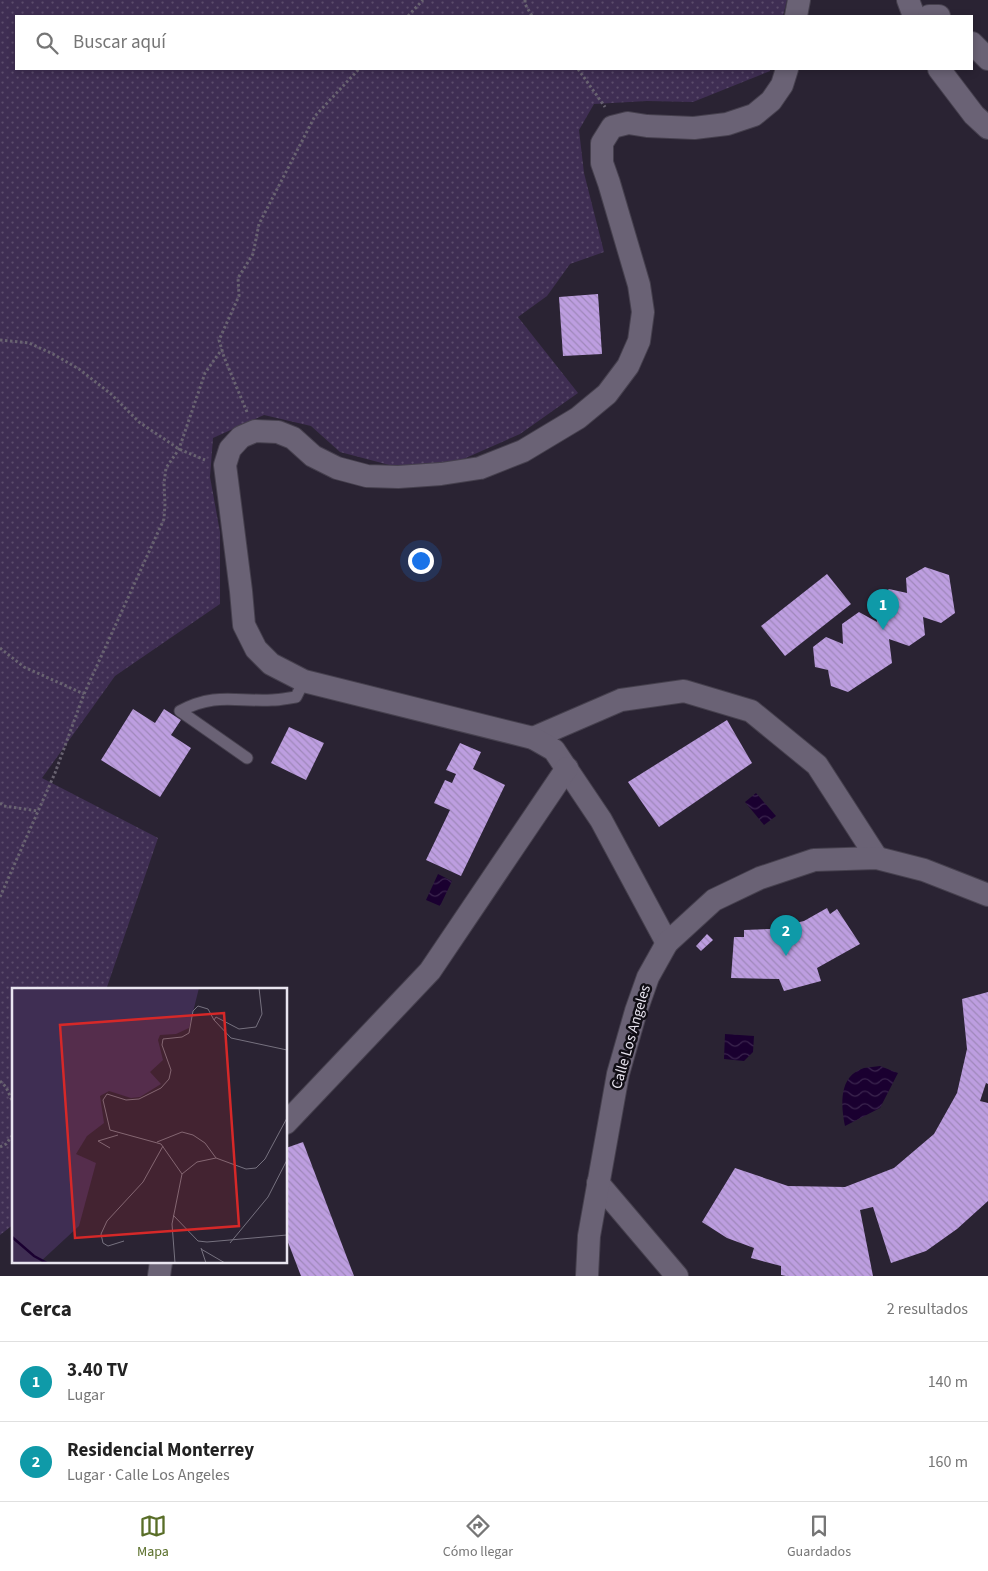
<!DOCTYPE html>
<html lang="es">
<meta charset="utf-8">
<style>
:root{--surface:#fff;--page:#f6f6f6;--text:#222;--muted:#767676;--line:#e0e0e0;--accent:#596e28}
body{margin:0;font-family:"Source Sans 3",sans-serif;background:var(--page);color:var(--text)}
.you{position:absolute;left:420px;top:560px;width:18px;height:18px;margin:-12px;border:4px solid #fff;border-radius:50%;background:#1a73e8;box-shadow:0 0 0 8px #1a73e833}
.badge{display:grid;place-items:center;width:32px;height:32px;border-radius:50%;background:var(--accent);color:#fff;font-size:16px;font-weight:700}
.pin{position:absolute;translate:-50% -41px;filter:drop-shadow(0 1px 2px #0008)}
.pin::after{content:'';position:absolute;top:26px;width:18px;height:15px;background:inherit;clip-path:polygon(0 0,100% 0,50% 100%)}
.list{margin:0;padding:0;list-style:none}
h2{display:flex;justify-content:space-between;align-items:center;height:65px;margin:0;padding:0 20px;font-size:21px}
h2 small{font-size:16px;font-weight:400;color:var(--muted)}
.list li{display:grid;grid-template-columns:32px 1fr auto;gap:15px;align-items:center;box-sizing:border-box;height:80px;padding:0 20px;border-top:1px solid var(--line)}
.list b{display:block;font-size:19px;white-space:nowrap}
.list p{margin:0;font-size:16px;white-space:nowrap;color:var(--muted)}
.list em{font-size:16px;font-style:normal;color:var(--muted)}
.icon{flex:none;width:28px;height:28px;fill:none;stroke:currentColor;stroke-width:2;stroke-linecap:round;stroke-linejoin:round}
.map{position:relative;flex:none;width:988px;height:1276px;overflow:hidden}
.search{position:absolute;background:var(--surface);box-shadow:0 2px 8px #0003;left:15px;right:15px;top:15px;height:55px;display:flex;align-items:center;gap:12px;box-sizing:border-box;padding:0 18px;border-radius:0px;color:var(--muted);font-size:19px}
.sheet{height:225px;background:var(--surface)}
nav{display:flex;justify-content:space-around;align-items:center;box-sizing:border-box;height:70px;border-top:1px solid var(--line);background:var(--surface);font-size:14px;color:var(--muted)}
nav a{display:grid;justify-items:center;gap:2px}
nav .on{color:var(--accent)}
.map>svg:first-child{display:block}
.grass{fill:url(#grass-dots)}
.water{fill:url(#water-waves)}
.building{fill:url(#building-back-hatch)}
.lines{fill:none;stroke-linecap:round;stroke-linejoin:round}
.lane-casing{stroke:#46404e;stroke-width:13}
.street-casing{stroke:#46404e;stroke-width:24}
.path{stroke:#686270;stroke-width:3;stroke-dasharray:2.5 2.5;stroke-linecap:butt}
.lane{stroke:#6a6275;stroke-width:11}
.street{stroke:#6a6275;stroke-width:22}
.labels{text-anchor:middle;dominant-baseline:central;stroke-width:5;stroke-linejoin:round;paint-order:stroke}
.street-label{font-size:15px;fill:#e9e5f0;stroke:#110e15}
.inset-river{fill:none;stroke:#1a0030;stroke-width:2.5}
.inset-road{fill:none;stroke:#76717f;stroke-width:1}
.view{fill:#d62828;fill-opacity:0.15;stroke:#d62828;stroke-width:2.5}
.inset-edge{fill:none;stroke:#e9e5f0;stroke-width:2.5}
</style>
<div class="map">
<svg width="988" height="1276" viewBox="0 0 988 1276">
<defs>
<pattern id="grass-dots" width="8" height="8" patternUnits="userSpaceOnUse" patternTransform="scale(1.25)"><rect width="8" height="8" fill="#3f2e53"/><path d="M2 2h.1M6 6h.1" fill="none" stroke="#5b4c6c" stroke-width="1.8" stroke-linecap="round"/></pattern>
<pattern id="water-waves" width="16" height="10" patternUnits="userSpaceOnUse" patternTransform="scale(1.25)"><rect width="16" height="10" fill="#1a0030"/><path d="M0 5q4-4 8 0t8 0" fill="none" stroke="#3b254e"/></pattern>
<pattern id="building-back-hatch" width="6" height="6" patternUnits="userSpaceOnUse" patternTransform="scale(1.25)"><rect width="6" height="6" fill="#bd9ee0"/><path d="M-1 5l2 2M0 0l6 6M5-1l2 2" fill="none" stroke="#9f88ba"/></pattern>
</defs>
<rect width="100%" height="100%" fill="#2a2333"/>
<polygon class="grass" points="0,0 787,0 783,16 16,16 16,69 770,69 770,71 693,102 647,101 594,104 579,130 584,173 604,252 570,264 547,296 518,317 578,393 520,434 452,464 397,467 340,452 311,426 264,415 213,438 210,477 220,532 220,604 115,676 42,778 158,838 106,990 14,990 14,1224 0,1235"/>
<g class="water">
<polygon points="756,793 776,816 764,825 745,802"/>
<polygon points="438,874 452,881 440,906 426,900"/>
<polygon points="725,1034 754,1036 753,1052 744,1061 724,1059"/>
<path d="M880,1066L898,1073L880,1108L845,1126C841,1105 838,1076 864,1068C869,1067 875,1067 880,1066Z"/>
</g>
<g class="building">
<polygon points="598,294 602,354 563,356 559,297"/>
<polygon points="925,567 949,575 955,613 941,623 923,617 925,635 909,646 889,639 892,663 848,692 831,686 828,670 815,667 813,647 826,637 843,644 842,624 859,612 877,622 875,601 889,589 907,593 906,578"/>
<polygon points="827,574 851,604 785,656 761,626"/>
<polygon points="133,709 155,723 164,709 181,720 171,735 191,748 160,797 101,760"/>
<polygon points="727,720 752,763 659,827 628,782"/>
<polygon points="289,727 324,743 306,780 271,763"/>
<polygon points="460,743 481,752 473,769 505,785 461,876 426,860 450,810 434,803 445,780 452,783 456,774 446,770"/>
<polygon points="827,908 830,914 837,909 860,944 817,968 821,981 784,991 779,979 731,978 734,937 744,937 744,930 770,929 804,921"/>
<polygon points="707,934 713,940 701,951 696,946"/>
<polygon points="988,992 988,1084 986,1083 980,1101 988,1103 988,1201 957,1229 926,1251 891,1263 873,1207 860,1210 873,1276 786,1276 781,1275 781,1266 751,1258 754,1248 727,1238 702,1222 735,1168 788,1186 845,1187 894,1168 934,1134 957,1093 967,1049 962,999"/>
<polygon points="303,1142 354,1276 301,1276 286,1237 286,1148"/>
</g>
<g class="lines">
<g class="lane-casing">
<path id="lane" d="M247,758L180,711C216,692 236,702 272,700C280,700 288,698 296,697L304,681"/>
</g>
<g class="street-casing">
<g id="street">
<polyline points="908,0 914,16"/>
<polyline points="796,16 799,0"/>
<polyline points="929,16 939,16"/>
<polyline points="972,43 988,59"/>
<polyline points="939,69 974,115 988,128"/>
<polyline points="533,738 621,700 684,691 751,711 817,765 877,858"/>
<polyline points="667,943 601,820 554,750 533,738 304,681 271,664 256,649 244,625 241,591 225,465 230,449 241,437 255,431 278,432 293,438 313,456 337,468 367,476 398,477 441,474 480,468 523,451 578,418 607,394 628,366 639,341 643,312 639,285 609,183 602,163 602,143 612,127 628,123 647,126 694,128 727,124 754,115 771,101 782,85 787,69"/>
<polyline points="286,1123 430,971 567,768"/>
<polyline points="598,1183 677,1276"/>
<polyline points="159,1276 161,1262"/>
<polyline points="587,1276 589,1236 618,1074 636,1011 648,977 667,943 714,900 760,878 814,860 877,858 924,870 988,895"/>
</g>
</g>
<g class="path">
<polyline points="525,0 525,4 532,16"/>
<polyline points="408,16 423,0"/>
<polyline points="578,69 605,107"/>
<polyline points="0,340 29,343 53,354 79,369 111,394 139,422 179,449 205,460"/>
<polyline points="247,412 224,357 219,340 239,296 238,278 253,254 259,224 315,116 359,69"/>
<polyline points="0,648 24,667 84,694"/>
<polyline points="0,803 4,806 38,811"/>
<polyline points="0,897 55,773 84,694 164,519 165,504 164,483 166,468 179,449 205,373 222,349"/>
<polyline points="0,1081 6,1087 14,1105"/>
<polyline points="0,1147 6,1144 14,1133"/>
</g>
<use href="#lane" class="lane"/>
<use href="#street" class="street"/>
</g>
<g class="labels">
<g class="street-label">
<text transform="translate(631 1037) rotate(-74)">Calle Los Angeles</text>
</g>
</g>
<g transform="translate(12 988)">
<rect width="275" height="275" fill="#2a2333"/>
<path d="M0,0H187L177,40L164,46L148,47L146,52L151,72L138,84L149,96L128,109L119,110L97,103L88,108L92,135L75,148L64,166L84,175L67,238L27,275H0Z" fill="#3f2e53"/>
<path class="inset-river" d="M0,249L22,268L35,275"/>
<path class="inset-road" d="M247,0L250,26L244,39L227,41L204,29L202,32L219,50L275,62M145,154L170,144L181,147L193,155L204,170M98,160L86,153L106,147M170,186L149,156L98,142L91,112L95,106L114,112L127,111L149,100L157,91L159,82L150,57L151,51L170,49L177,45L181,23L186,18L196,21L202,32M161,227L186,253L195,254L275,247M112,253L96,258L91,255L89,246L95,233L131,194L151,158M218,255L256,209L275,172M189,260L194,275M189,261L213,275M163,275L160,236L170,186L185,174L204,170L234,181L244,180L253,171L275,130"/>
<path class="view" d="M212,25L227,238L63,250L48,37Z"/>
<rect width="275" height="275" class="inset-edge"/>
</g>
</svg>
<div class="you"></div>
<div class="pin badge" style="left:883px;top:630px;background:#0f9aa8">1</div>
<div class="pin badge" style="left:786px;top:956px;background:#0f9aa8">2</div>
<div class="search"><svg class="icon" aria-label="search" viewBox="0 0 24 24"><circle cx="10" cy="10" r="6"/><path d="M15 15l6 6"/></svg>Buscar aquí</div>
</div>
<section class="sheet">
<h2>Cerca<small>2 resultados</small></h2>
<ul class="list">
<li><span class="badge" style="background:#0f9aa8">1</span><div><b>3.40 TV</b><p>Lugar</p></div><em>140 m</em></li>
<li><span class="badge" style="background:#0f9aa8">2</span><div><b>Residencial Monterrey</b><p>Lugar · Calle Los Angeles</p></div><em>160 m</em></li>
</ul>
</section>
<nav>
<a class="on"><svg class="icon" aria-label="map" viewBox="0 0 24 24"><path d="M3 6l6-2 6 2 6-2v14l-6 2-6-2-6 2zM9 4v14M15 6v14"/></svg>Mapa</a>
<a><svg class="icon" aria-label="directions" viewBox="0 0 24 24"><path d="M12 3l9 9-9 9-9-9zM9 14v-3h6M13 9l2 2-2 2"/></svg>Cómo llegar</a>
<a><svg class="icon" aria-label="saved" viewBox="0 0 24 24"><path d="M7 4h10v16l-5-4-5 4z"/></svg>Guardados</a>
</nav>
